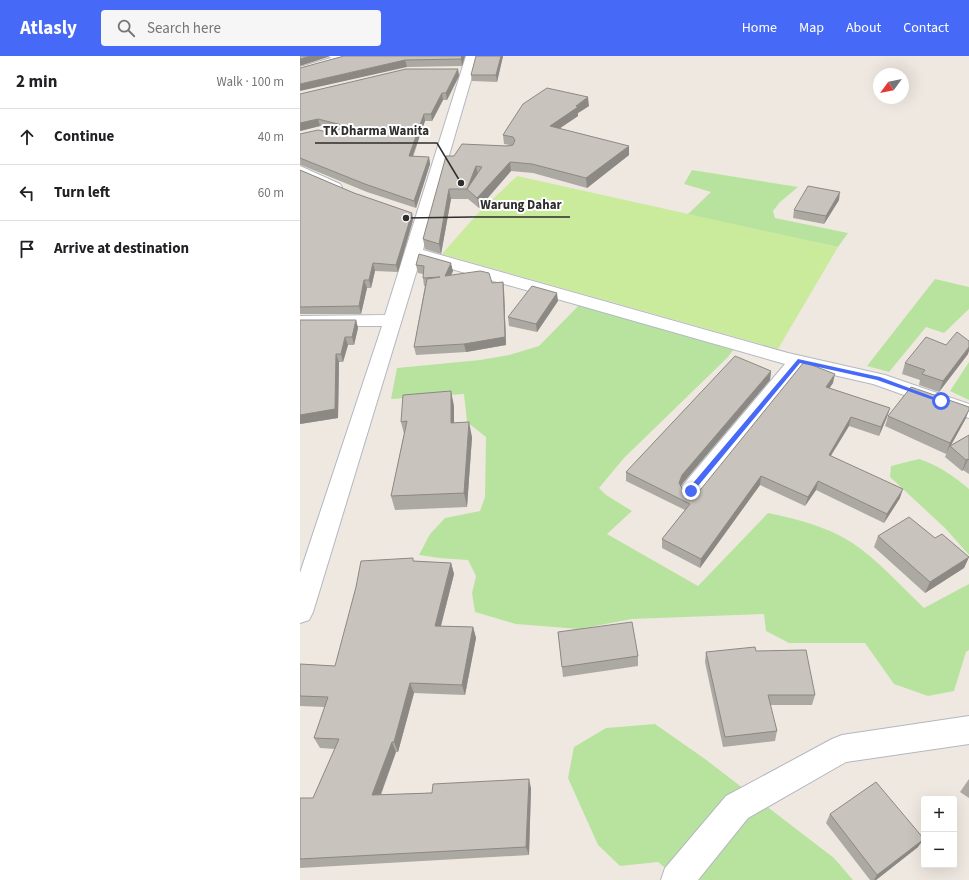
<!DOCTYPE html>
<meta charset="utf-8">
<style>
:root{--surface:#fff;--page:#f6f6f6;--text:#202124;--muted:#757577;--line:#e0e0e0;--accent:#466af7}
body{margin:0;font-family:"Source Sans 3",sans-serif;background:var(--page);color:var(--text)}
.controls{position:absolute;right:12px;bottom:12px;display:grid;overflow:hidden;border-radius:4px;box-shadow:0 4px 16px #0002}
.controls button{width:36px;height:36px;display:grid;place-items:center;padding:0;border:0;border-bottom:1px solid var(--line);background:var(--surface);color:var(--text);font:20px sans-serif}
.compass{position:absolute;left:573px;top:12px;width:36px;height:36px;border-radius:50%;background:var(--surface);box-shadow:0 4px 16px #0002;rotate:237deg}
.stop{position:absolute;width:12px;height:12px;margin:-9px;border:3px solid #466af7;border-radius:50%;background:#fff}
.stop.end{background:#466af7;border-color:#fff;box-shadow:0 1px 4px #0008}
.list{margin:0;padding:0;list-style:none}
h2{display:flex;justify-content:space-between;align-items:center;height:52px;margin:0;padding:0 16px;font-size:17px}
h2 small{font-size:13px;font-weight:400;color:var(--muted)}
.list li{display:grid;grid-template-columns:26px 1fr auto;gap:12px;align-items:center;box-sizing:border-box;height:56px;padding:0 16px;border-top:1px solid var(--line)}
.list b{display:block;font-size:15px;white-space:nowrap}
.list em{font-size:13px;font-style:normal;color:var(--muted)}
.icon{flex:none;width:22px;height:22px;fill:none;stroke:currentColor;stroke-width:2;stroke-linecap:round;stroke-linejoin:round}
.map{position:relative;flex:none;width:669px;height:824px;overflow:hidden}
header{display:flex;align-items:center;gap:24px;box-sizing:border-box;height:56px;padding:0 20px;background:var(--accent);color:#fff}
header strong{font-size:19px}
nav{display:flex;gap:22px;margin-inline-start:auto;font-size:14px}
.search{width:280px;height:36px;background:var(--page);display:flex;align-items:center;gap:10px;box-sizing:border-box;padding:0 14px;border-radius:4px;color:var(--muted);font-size:15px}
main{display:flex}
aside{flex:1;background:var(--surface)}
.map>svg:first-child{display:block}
.green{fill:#b8e39f}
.pitch{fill:#caea9c}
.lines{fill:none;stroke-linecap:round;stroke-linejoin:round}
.minor-casing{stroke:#b4b7c0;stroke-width:2}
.minor{fill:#fff;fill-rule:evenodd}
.wall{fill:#aca8a2}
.shaded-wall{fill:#8c8884}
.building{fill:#c8c3bc;stroke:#8c8884;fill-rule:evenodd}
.route{fill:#466af7}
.leader{fill:none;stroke:#2e2e2e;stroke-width:1.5}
.callout-dot{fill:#2e2e2e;stroke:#fff;stroke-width:1.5}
.callout-label{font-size:13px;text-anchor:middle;font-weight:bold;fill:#2e2e2e;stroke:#fff;stroke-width:4;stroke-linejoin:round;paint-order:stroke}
</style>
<header>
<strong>Atlasly</strong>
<div class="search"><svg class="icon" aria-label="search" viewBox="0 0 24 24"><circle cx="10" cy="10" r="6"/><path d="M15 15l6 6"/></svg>Search here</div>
<nav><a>Home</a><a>Map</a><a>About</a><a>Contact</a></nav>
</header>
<main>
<aside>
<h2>2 min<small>Walk · 100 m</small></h2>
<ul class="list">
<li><svg class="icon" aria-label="ahead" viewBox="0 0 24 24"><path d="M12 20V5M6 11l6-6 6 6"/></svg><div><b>Continue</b></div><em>40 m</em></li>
<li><svg class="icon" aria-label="left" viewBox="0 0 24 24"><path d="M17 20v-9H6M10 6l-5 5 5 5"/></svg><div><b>Turn left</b></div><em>60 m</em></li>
<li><svg class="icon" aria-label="arrive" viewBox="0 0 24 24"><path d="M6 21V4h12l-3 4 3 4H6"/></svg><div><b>Arrive at destination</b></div></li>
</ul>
</aside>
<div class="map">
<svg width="669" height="824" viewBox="0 0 669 824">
<rect width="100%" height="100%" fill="#efe8e1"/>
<g class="green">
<polygon points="392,114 498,131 480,146 473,155 475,162 548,177 538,191 387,159 411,136 384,128"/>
<polygon points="635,223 669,231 669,253 644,277 626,271 589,316 567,310"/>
<path d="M288,240L441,284L428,301L324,402L299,432L306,439L332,455L307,478L398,530L468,457C496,463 526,470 551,486C578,504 601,530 624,552L669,528V594L666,596L654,635L628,640L594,628L565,587H489L466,575L464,558L332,563L279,573L216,568L175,556L172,537L176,520L168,504L139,502L119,499L130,478L145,462L180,455L185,441L186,381L167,366L164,338L91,343L97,312L180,304L209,299L239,290Z"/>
<polygon points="669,306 669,344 650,335"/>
<path d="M619,403C638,409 654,420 669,433V499L645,472L590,421L591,410Z"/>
<polygon points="355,668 405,703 534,802 553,824 380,824 358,806 320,810 298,789 268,722 274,691 306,672"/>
</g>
<polygon class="pitch" points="217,120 538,191 478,293 142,198 179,156"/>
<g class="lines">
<g class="minor-casing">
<g id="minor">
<polygon points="29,0 48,0 50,2 48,4 0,18 0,11 31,2"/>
<polygon points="166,0 178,0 131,161 123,194 488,297 585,319 669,348 669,362 573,328 503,312 399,441 391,443 383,441 380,435 383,429 485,308 120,204 13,556 9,564 0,567 0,517 82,270 0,270 0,260 85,259"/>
<polygon points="0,110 40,128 42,131 40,134 35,135 30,134 0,119"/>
<polygon points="669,660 669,688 546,706 448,762 398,824 361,824 365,812 426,740 532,683 542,679"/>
</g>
</g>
<use href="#minor" class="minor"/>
</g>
<g class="wall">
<polygon points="44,0 165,0 162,10 107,11"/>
<polygon points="203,0 197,26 172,25 171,19"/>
<polygon points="158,13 159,20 147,44 143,44 132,65 125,65 113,101 129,101 130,108 116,152 67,136 1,109 0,109 0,78 36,78 42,77 43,75 20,70 0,75 0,38"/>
<polygon points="289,50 278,57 278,60 260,72 329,99 287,132 233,117 211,115 179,152 168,143 151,143 141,198 125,193 123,183 154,100 210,89 204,88 203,79"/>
<polygon points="0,114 54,137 112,157 113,164 98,216 75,215 71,232 67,232 61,258 0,258"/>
<polygon points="539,144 524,168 493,162 494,154"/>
<polygon points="119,198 153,215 151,219 192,227 203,226 204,234 206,289 166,296 116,299 114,291 125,230 124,230 123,222 123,218 118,217 116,209"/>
<polygon points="258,245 237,276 209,270 208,261"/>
<polygon points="0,264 56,264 58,272 54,289 48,289 43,306 39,306 38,362 0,368"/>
<polygon points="668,298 639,336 619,329 620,324 602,318 605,307"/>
<polygon points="471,315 470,324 382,428 381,430 383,434 392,436 401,433 533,327 529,332 590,352 587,361 579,380 549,370 531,400 600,442 584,467 516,434 505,450 460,429 400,512 362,492 362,483 385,454 326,425 326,416"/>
<polygon points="154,350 154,367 172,381 167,451 95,454 91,440 104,378 101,366"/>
<polygon points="588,360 666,362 651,389 669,379 669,418 663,414 662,415 645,401 647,396 646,398 585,370"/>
<polygon points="578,480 635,482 669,501 664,512 625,537 574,491"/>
<polygon points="114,505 151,507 154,518 141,570 173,571 176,582 165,639 114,637 98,696 96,696 81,739 231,732 229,799 0,812 0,742 13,742 35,693 20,692 14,682 25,651 0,650 0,608 35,610"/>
<polygon points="258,576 338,600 338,610 263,621"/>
<polygon points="456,595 515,639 512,649 470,649 477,675 475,685 423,691 405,606 406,596"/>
<polygon points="669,723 669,742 660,736"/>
<polygon points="530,758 618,791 576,824 570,824 526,767"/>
</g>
<g class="shaded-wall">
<polygon points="10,0 29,0 28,1 0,10 0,3"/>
<polygon points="162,0 165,0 162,10 161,3"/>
<polygon points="201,0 203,0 197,26 196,19"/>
<polygon points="105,4 107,11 0,35 0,28"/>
<polygon points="158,13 159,20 147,44 146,37"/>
<polygon points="142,37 143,44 132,65 131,58"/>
<polygon points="288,41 289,50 278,57 278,60 250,79 250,70"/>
<polygon points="124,58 125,65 110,107 109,100"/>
<polygon points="18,63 20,70 0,75 0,67"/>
<polygon points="329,90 329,99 287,132 286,122"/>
<polygon points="129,101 130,108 116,152 114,145"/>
<polygon points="210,106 211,115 179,152 177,142"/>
<polygon points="176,110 178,119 167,133"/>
<polygon points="149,133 151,143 141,198 139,188"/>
<polygon points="540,136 539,144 524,168 526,160"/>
<polygon points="112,157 113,164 98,216 96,209"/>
<polygon points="73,207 75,215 71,232 69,224"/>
<polygon points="151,207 153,215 147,228 145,220"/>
<polygon points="64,224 67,232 61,258 59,250"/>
<polygon points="203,226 204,234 206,289 166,296 164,288"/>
<polygon points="257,237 258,245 237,276 236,268"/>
<polygon points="56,264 58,272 54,289 52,281"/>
<polygon points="45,281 48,289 43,306 41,298"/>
<polygon points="669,291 669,295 668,298 639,336 643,325"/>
<polygon points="36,298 39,306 38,362 0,368 0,359"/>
<polygon points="471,315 470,324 382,428 379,436 379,427 382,419"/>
<polygon points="535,318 533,327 524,340 526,331"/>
<polygon points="151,335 154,350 154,382 151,367"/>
<polygon points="590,352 587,361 579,380 581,371"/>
<polygon points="669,354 666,362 650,391 650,390 646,398 650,387"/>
<polygon points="551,361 549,370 526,407 529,399"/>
<polygon points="169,366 172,381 167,451 164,437"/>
<polygon points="668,403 663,414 662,415 666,404"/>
<polygon points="461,420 460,429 400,512 401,503"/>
<polygon points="518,425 516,434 505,450 508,441"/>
<polygon points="603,433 600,442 584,467 587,458"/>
<polygon points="669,501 664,512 625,537 630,526"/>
<polygon points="151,507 154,518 138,581 135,570"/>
<polygon points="173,571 176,582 165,639 162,629"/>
<polygon points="110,627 114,637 98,696 94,686"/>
<polygon points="92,686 96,696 77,748 72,739"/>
<polygon points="229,723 231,732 229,799 226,791"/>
<polygon points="624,783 618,791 576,824 574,824 577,819"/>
</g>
<g class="building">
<polygon points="0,0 10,0 0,3"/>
<polygon points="44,0 162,0 161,3 105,4 0,28 0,12"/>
<polygon points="176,0 201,0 196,19 171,19"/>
<polygon points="106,13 158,13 146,37 142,37 131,58 124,58 109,100 129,101 114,145 65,128 0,102 0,78 18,74 36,78 42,77 44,72 42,69 18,63 0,67 0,38"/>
<path d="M247,32L288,41L276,50L278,51L250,70L329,90L286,122L232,108L210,106L177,142L167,133H149L139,188L123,183L146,100H154L162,88L207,90L213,89L215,84L213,81L203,79L208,71L223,48ZM176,110L182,111L167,133Z"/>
<polygon points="0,114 54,137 112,157 96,209 73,207 69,224 64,224 59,250 0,251"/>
<polygon points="508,130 540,136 526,160 494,154"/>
<polygon points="119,198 151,207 145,220 180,215 189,217 192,227 203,226 205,281 164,288 114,291 127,223 140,221 123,222 124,210 116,209"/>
<polygon points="232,230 257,237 236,268 208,261"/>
<polygon points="0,264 56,264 52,281 45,281 41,298 36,298 35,353 0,359"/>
<polygon points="657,276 669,285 669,291 643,325 622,318 625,314 605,307 626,281 646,289"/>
<polygon points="435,300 471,315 382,419 379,427 383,434 392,436 401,433 504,306 535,318 526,331 590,352 581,371 551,361 529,399 603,433 587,458 518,425 508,441 461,420 401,503 362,483 390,448 326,416"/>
<polygon points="611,331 669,351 669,354 650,387 588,360"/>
<polygon points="151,335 151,367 169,366 164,437 91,440 107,365 101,366 103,339"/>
<polygon points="669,379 669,404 668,403 666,404 650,390"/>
<polygon points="609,461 635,482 642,478 669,501 630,526 578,480"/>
<polygon points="113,502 113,505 151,507 135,570 173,571 162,629 110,627 94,686 92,686 72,739 132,737 133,728 229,723 226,791 0,803 0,742 13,742 39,683 14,682 28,641 0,640 0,608 35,610 56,531 61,505"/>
<polygon points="332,566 338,600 262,611 258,576"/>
<polygon points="455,591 456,595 506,594 515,639 468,639 477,675 425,681 406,596"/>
<polygon points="576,726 624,783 577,819 530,758"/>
</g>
<polygon class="route" points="498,303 580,321 644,345 639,346 577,324 500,307 393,436 388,436 388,433"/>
<path class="leader" d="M161 127L137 87H15M106 162L172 161H270"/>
<g class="callout-dot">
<circle cx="161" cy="127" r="4"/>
<circle cx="106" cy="162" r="4"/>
</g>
<g class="callout-label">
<text x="76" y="79">TK Dharma Wanita</text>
<text x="221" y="153">Warung Dahar</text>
</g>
</svg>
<div class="controls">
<button>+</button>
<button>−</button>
</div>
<svg class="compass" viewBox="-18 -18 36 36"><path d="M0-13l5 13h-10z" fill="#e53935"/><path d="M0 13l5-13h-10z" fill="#757577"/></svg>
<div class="stop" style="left:641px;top:345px"></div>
<div class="stop end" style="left:391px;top:435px"></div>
</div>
</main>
